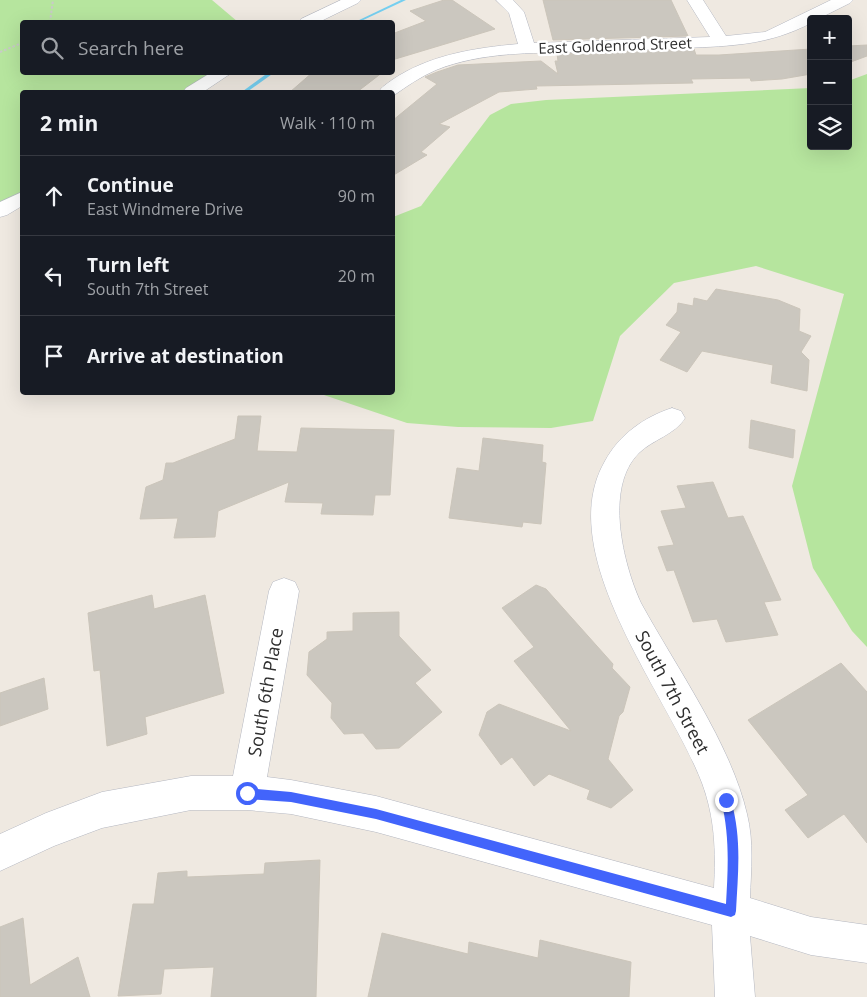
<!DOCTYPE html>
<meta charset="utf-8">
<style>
:root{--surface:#171b24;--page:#242831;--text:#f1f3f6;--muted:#9ea1a6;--line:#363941}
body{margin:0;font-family:"Open Sans",sans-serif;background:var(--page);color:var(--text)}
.controls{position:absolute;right:15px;top:15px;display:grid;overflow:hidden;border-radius:5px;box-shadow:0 5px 20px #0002}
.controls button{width:45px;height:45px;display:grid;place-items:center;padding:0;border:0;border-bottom:1px solid var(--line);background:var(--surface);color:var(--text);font:25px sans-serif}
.stop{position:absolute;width:15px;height:15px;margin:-11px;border:4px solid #4264fb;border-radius:50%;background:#fff}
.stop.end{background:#4264fb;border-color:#fff;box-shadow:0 1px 5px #0008}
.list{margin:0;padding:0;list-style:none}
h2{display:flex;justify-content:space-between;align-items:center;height:65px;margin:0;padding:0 20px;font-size:21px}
h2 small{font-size:16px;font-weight:400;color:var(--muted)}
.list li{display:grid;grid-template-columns:32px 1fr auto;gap:15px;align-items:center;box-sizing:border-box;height:80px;padding:0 20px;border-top:1px solid var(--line)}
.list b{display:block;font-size:19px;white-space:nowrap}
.list p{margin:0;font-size:16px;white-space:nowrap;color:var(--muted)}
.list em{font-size:16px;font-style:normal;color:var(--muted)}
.icon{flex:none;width:28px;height:28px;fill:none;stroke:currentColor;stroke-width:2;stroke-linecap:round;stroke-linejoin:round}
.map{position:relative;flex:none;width:867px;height:997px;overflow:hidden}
.search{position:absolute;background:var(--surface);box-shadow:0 5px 20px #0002;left:20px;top:20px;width:375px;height:55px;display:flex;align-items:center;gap:12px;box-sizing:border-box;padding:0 18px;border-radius:5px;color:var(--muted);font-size:19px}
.panel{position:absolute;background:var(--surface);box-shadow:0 5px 20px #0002;left:20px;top:90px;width:375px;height:305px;border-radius:5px}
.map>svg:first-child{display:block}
.green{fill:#b6e59e}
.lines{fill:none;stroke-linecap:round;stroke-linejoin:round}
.stream{fill:#75cff0;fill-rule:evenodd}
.building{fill:#cbc7bf;stroke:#cbc5ba}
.minor-casing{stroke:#b4b7c1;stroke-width:1}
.secondary-casing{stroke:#b4b7c1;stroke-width:1}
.path{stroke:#c9c9c9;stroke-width:2;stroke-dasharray:2.5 2;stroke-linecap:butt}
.minor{fill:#fff;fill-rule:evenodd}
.secondary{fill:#fff;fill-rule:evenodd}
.route{fill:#4264fb}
.labels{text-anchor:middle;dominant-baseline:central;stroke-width:5;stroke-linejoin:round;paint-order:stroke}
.far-street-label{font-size:15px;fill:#2e2e2e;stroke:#fff}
.street-label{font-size:18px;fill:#2e2e2e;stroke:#fff}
</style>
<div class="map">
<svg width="867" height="997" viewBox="0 0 867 997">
<rect width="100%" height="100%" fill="#efe9e1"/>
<g class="green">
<polygon points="0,0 212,0 238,22 22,22 22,72 225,73 192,92 22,92 22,198 0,211"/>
<polygon points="867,74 867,647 852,631 813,568 792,486 844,294 756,266 674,283 620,336 593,421 551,428 458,427 407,423 318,393 392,392 393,217 421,206 490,115 511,104 546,100 811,88 811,146 848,146 848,81"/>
</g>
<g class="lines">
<g class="stream">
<polygon points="401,0 406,0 359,22 355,22"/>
<polygon points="269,72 275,72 247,92 243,92 243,91"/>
</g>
</g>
<g class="building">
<polygon points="444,0 452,0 495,29 392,60 392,34 426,21 410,11"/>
<polygon points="543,0 671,0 688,36 553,40"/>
<polygon points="867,45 867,56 848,63 848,46"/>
<polygon points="694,49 696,55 719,55 811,49 811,74 782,79 751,81 750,78 691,79 693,83 536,86 537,89 499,92 439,124 450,127 421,152 427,155 392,176 392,121 437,84 425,77 437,72 458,65 541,61 558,74 555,61 558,61 557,54"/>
<polygon points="313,72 383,72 357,92 290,92"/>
<polygon points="716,289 778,300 800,309 799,331 811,336 801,352 809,360 807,391 771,383 773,365 702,351 687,372 660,360 681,332 666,325 677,312 678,303 693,306 694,298 707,301"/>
<polygon points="238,416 261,416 257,451 297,452 301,428 394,430 390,495 375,495 373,515 321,514 323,503 285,502 289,482 218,511 215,537 174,538 178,518 140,519 146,487 163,480 166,463 173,463 235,439"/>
<polygon points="751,420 795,430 793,458 749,448"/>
<polygon points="483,438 543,445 542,462 546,463 541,524 523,522 522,527 449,518 457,468 479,471"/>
<polygon points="713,482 728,518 743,516 781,600 764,602 778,635 726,642 717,619 693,622 674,570 667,571 658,547 674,545 661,511 686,508 677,486"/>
<polygon points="536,585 546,589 613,664 612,668 630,687 623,712 619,716 608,759 633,790 611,808 587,799 590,790 549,774 534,786 512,757 501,765 479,735 487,712 499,704 571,731 514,661 534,647 502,608"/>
<polygon points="152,595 154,609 205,595 224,693 145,717 147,734 107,746 100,670 94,671 88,613"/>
<polygon points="399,612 399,636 431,670 415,683 442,712 399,748 376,749 363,733 344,734 331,718 332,703 307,675 309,652 327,639 327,632 353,631 353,613"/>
<polygon points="841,663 867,692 867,843 844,814 808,838 785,810 808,795 748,720"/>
<polygon points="44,678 48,709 0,726 0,693"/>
<polygon points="320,860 316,997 211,997 214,967 164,969 161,994 118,996 133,904 154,904 158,873 187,871 187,877 264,874 265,863"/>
<polygon points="23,918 30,985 78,957 90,997 0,997 0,927"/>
<polygon points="382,933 468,954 469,942 538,958 540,940 631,962 629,997 368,997"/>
</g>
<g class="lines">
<g class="minor-casing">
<g id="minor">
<path d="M496,0H513L524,12L534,43L710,37L687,0H703L726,36L765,32L831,0H853L850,3L818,19H811V23C769,45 732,46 685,48C650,49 614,51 579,52C531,53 481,52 436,70C420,77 407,86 393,96L392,92H379C381,87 387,84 392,80C429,55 474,48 518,44L509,13Z"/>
<path d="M672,408L681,411L685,418C676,434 652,440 639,453C604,487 623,564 641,603C676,667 731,744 747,814C754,842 751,870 750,898L811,917L867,925V963L811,955L750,936L755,997H715L712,925L376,832L291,814L247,810H191L102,828L54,846L0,871V834L46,813L102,792L191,776H233L269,591L273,582L284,578L295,582L299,591L267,777L291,780L376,796L714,888C716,851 715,818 702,783C669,696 551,554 605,461C619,435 644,417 672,408Z"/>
</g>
</g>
<g class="secondary-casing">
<g id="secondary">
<polygon points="341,0 361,0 358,3 319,22 299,22 301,19"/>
<polygon points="212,72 233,72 203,92 183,92 186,88"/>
<polygon points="22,192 22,206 7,215 0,217 0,202"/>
</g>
</g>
<g class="path">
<polyline points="50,22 53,0"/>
<polyline points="0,52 22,43"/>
</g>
<use href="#minor" class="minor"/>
<use href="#secondary" class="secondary"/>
</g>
<path class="route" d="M247,788L291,792L376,809L726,904C728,868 730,836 721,800L723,797L726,795L730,797L731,800C742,839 738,872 736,911L735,915L731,917L376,819L291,802L247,799L244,797L242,793L244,790Z"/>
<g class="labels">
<g class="far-street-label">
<text transform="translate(615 45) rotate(-2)">East Goldenrod Street</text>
</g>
<g class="street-label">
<text transform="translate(265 692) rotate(-80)">South 6th Place</text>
<text transform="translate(673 692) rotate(62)">South 7th Street</text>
</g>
</g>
</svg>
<div class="controls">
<button>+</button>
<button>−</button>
<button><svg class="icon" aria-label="layers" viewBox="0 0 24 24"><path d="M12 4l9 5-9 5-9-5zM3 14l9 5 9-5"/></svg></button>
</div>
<div class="stop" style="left:247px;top:793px"></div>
<div class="stop end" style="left:726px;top:800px"></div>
<div class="search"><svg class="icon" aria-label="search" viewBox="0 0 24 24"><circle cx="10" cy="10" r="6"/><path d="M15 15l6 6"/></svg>Search here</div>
<section class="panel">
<h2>2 min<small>Walk · 110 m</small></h2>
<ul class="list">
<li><svg class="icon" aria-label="ahead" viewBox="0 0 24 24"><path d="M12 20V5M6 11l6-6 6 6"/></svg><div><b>Continue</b><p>East Windmere Drive</p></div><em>90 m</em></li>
<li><svg class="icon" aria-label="left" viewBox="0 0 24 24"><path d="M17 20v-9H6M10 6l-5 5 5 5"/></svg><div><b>Turn left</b><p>South 7th Street</p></div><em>20 m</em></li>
<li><svg class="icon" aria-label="arrive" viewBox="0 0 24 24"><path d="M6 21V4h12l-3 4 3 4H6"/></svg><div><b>Arrive at destination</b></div></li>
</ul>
</section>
</div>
